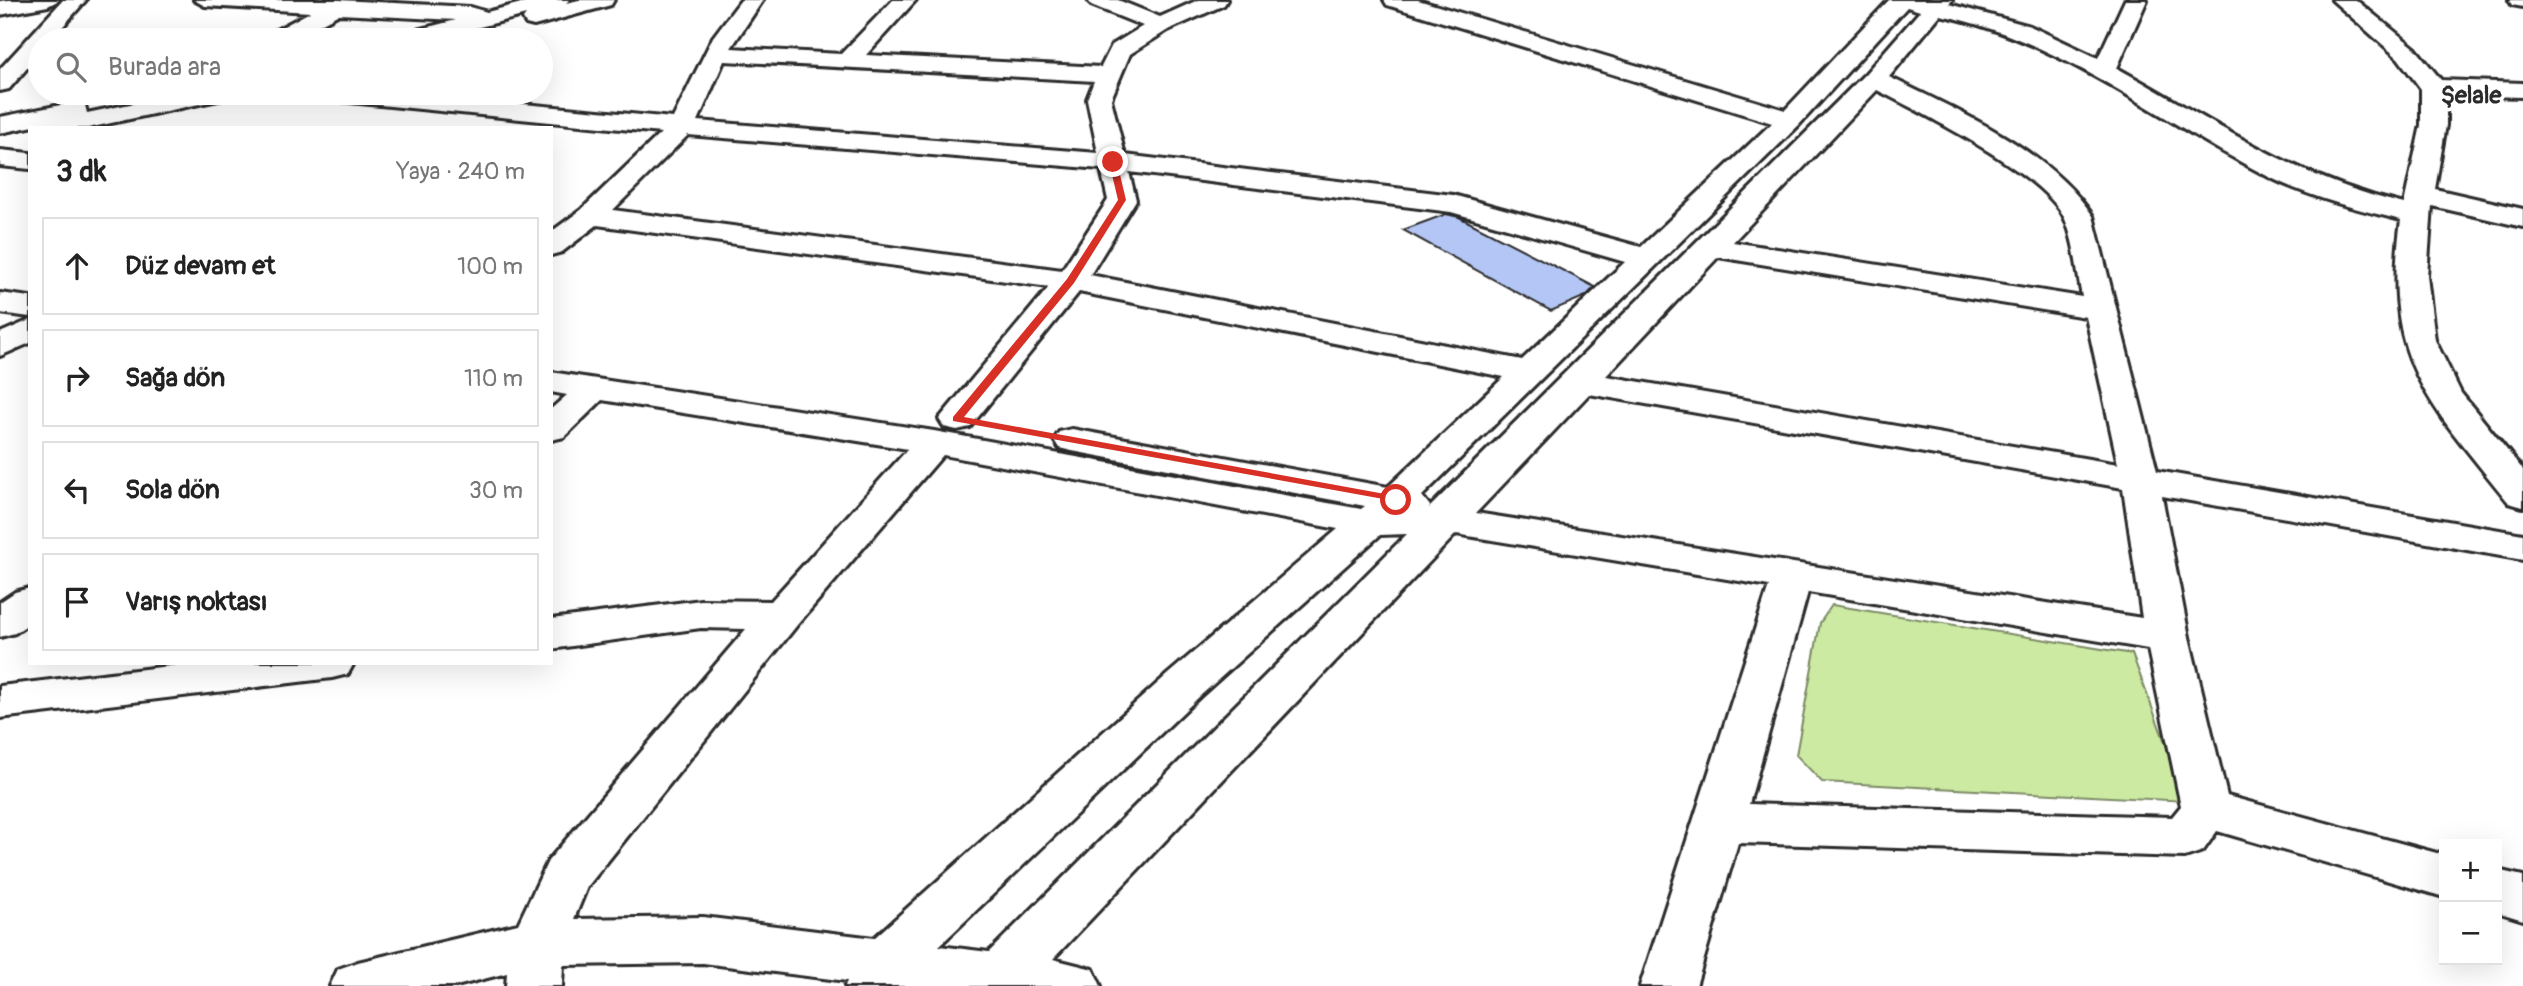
<!DOCTYPE html>
<html lang="tr">
<meta charset="utf-8">
<style>
:root{--surface:#fff;--page:#f2f2f2;--text:#222;--muted:#767676;--line:#e0e0e0}
body{margin:0;font-family:Pangolin,sans-serif;background:var(--page);color:var(--text)}
.controls{position:absolute;right:21px;bottom:21px;display:grid;overflow:hidden;border-radius:0px;box-shadow:0 7px 28px #0002}
.controls button{width:63px;height:63px;display:grid;place-items:center;padding:0;border:0;border-bottom:2px solid var(--line);background:var(--surface);color:var(--text);font:35px sans-serif}
.stop{position:absolute;width:21px;height:21px;margin:-16px;border:5px solid #d93025;border-radius:50%;background:#fff}
.stop.end{background:#d93025;border-color:#fff;box-shadow:0 2px 7px #0008}
.list{margin:0;padding:0;list-style:none}
h2{display:flex;justify-content:space-between;align-items:center;height:91px;margin:0;padding:0 28px;font-size:30px}
h2 small{font-size:23px;font-weight:400;color:var(--muted)}
.list li{display:grid;grid-template-columns:46px 1fr auto;gap:21px;align-items:center;box-sizing:border-box;height:98px;margin:0 14px 14px;padding:0 14px;border:2px solid var(--line);border-radius:0px}
.list b{display:block;font-size:26px;white-space:nowrap}
.list em{font-size:23px;font-style:normal;color:var(--muted)}
.icon{flex:none;width:38px;height:38px;fill:none;stroke:currentColor;stroke-width:2;stroke-linecap:round;stroke-linejoin:round}
.map{position:relative;flex:none;width:2523px;height:986px;overflow:hidden}
.search{position:absolute;background:var(--surface);box-shadow:0 7px 28px #0002;left:28px;top:28px;width:525px;height:77px;display:flex;align-items:center;gap:18px;box-sizing:border-box;padding:0 24px;border-radius:38px;color:var(--muted);font-size:26px}
.panel{position:absolute;background:var(--surface);box-shadow:0 7px 28px #0002;left:28px;top:126px;width:525px;height:539px;border-radius:0px}
.map>svg:first-child{display:block}
.green{fill:#cceaa2;stroke:#7c8a66;stroke-width:2}
.building{fill:#b3c6f5;stroke:#2b2b2b;stroke-width:2}
.lines{fill:none;stroke-linecap:round;stroke-linejoin:round}
.minor-casing{stroke:#2b2b2b;stroke-width:6}
.minor{fill:#fff;fill-rule:evenodd}
.route{fill:#d93025}
.labels{text-anchor:middle;dominant-baseline:central;stroke-width:7;stroke-linejoin:round;paint-order:stroke}
.far-district-label{font-size:24px;font-weight:bold;fill:#2b2b2b;stroke:#fff}
</style>
<div class="map">
<svg width="2523" height="986" viewBox="0 0 2523 986">
<rect width="100%" height="100%" fill="#fff"/>
<filter id="ink" filterUnits="userSpaceOnUse"><feTurbulence type="fractalNoise" baseFrequency=".0143" numOctaves="2"/><feDisplacementMap in="SourceGraphic" scale="14" xChannelSelector="R" yChannelSelector="G"/><feConvolveMatrix kernelMatrix="1 2 1 2 8 2 1 2 1" color-interpolation-filters="sRGB"/></filter>
<g filter="url(#ink)">
<polygon class="green" points="1832,605 2132,654 2187,801 1822,782 1796,755 1820,623"/>
<polygon class="building" points="1446,214 1459,217 1595,287 1586,296 1551,311 1403,230"/>
<g class="lines">
<g class="minor-casing">
<g id="minor">
<polygon points="9,0 59,0 48,6 0,15 0,1"/>
<polygon points="63,0 86,0 51,40 40,40 40,53 9,89 0,91 0,69"/>
<polygon points="194,0 339,0 470,7 487,12 533,0 569,0 566,3 579,0 614,0 611,5 534,26 526,24 523,19 526,15 430,40 394,40 397,35 456,20 339,14 291,40 264,40 267,35 310,12 205,6"/>
<path d="M741,0H763L731,48L841,54L893,0H916L866,55L1101,67L1112,45L1143,26L1091,5L1088,0H1118L1160,17L1198,0H1227L1224,5L1168,30L1130,54L1111,99L1125,155L1453,195L1641,247L1772,123L1387,5L1384,0H1418L1785,110L1889,0H1952L1949,4L2030,26L2098,58L2125,0H2147L2117,68C2215,122 2292,177 2404,204L2421,125V89L2398,58L2332,0H2356L2415,48L2441,80L2523,83V97L2446,95V125L2435,189L2523,209V227L2432,206L2427,276L2435,340L2461,393L2523,470V507L2509,503C2428,401 2381,360 2401,220C2356,209 2311,198 2269,177C2159,121 2064,41 1940,15L1889,77C1960,112 2047,148 2093,216L2157,471L2523,534V560L2162,496L2189,637L2227,796L2444,855V897L2217,831L2203,851L2185,857L1738,843L1696,986H1640L1769,586L1456,534L1053,959L1093,969L1101,986H845L847,981L703,963L563,965L562,986H506L507,973L456,986H330L338,969L358,962L518,924L548,861L746,629L701,628L551,649V619L701,600L771,601L908,449L602,400L564,437L551,440V409L567,395L551,392V372L934,431L1361,509L1365,506L1072,451L1059,448L1054,440L1059,432L1072,429L1388,487L1504,377L1079,292L970,427L957,430L944,427L939,419L1049,287L597,225L562,252L551,255V232L581,210L661,133L330,100L321,98L318,93H405L673,118L713,37ZM1907,7L1920,11L1865,74L1429,508L1430,506L1422,496L1799,125ZM724,61L1094,81L1087,99L1098,153L698,121ZM1877,90C1920,112 2047,175 2065,219C2075,242 2077,272 2082,297L1733,242ZM688,135L1101,169L1108,200L1062,270L613,210ZM1129,172L1451,212L1625,262L1522,360L1090,275L1136,200ZM1718,257L2086,317L2118,464L1606,376ZM1589,394L2123,488L2142,618L1476,513ZM943,455L1338,529L1168,674L874,938L703,917L574,919L587,887L797,625ZM1407,534L989,952L939,946L1200,696L1380,535ZM1808,592L2148,649L2181,806L2172,817L1749,804Z"/>
<polygon points="2509,0 2523,0 2523,7 2512,5"/>
<polygon points="183,93 230,93 227,98 218,100 88,128 37,128 39,125 0,133 0,117 76,102 85,105 87,113"/>
<polygon points="0,150 30,153 30,169 0,166"/>
<polygon points="0,293 30,297 30,317 0,313"/>
<polygon points="30,320 30,343 0,356 0,333"/>
<polygon points="30,588 30,623 15,633 0,637 0,602 15,592"/>
<polygon points="195,663 354,663 348,674 332,678 0,718 0,686"/>
<polygon points="2497,870 2523,876 2523,920 2497,912"/>
</g>
</g>
<use href="#minor" class="minor"/>
</g>
</g>
<polygon class="route" points="1113,159 1117,162 1126,200 1074,283 964,417 1396,496 1400,497 1400,502 953,421 953,417 1067,279 1118,200 1109,162"/>
<g class="labels">
<g class="far-district-label">
<text x="2471" y="95">Şelale</text>
</g>
</g>
</svg>
<div class="controls">
<button>+</button>
<button>−</button>
</div>
<div class="stop" style="left:1396px;top:500px"></div>
<div class="stop end" style="left:1113px;top:162px"></div>
<div class="search"><svg class="icon" aria-label="search" viewBox="0 0 24 24"><circle cx="10" cy="10" r="6"/><path d="M15 15l6 6"/></svg>Burada ara</div>
<section class="panel">
<h2>3 dk<small>Yaya · 240 m</small></h2>
<ul class="list">
<li><svg class="icon" aria-label="ahead" viewBox="0 0 24 24"><path d="M12 20V5M6 11l6-6 6 6"/></svg><div><b>Düz devam et</b></div><em>100 m</em></li>
<li><svg class="icon" aria-label="right" viewBox="0 0 24 24"><path d="M7 20v-9h11M14 6l5 5-5 5"/></svg><div><b>Sağa dön</b></div><em>110 m</em></li>
<li><svg class="icon" aria-label="left" viewBox="0 0 24 24"><path d="M17 20v-9H6M10 6l-5 5 5 5"/></svg><div><b>Sola dön</b></div><em>30 m</em></li>
<li><svg class="icon" aria-label="arrive" viewBox="0 0 24 24"><path d="M6 21V4h12l-3 4 3 4H6"/></svg><div><b>Varış noktası</b></div></li>
</ul>
</section>
</div>
